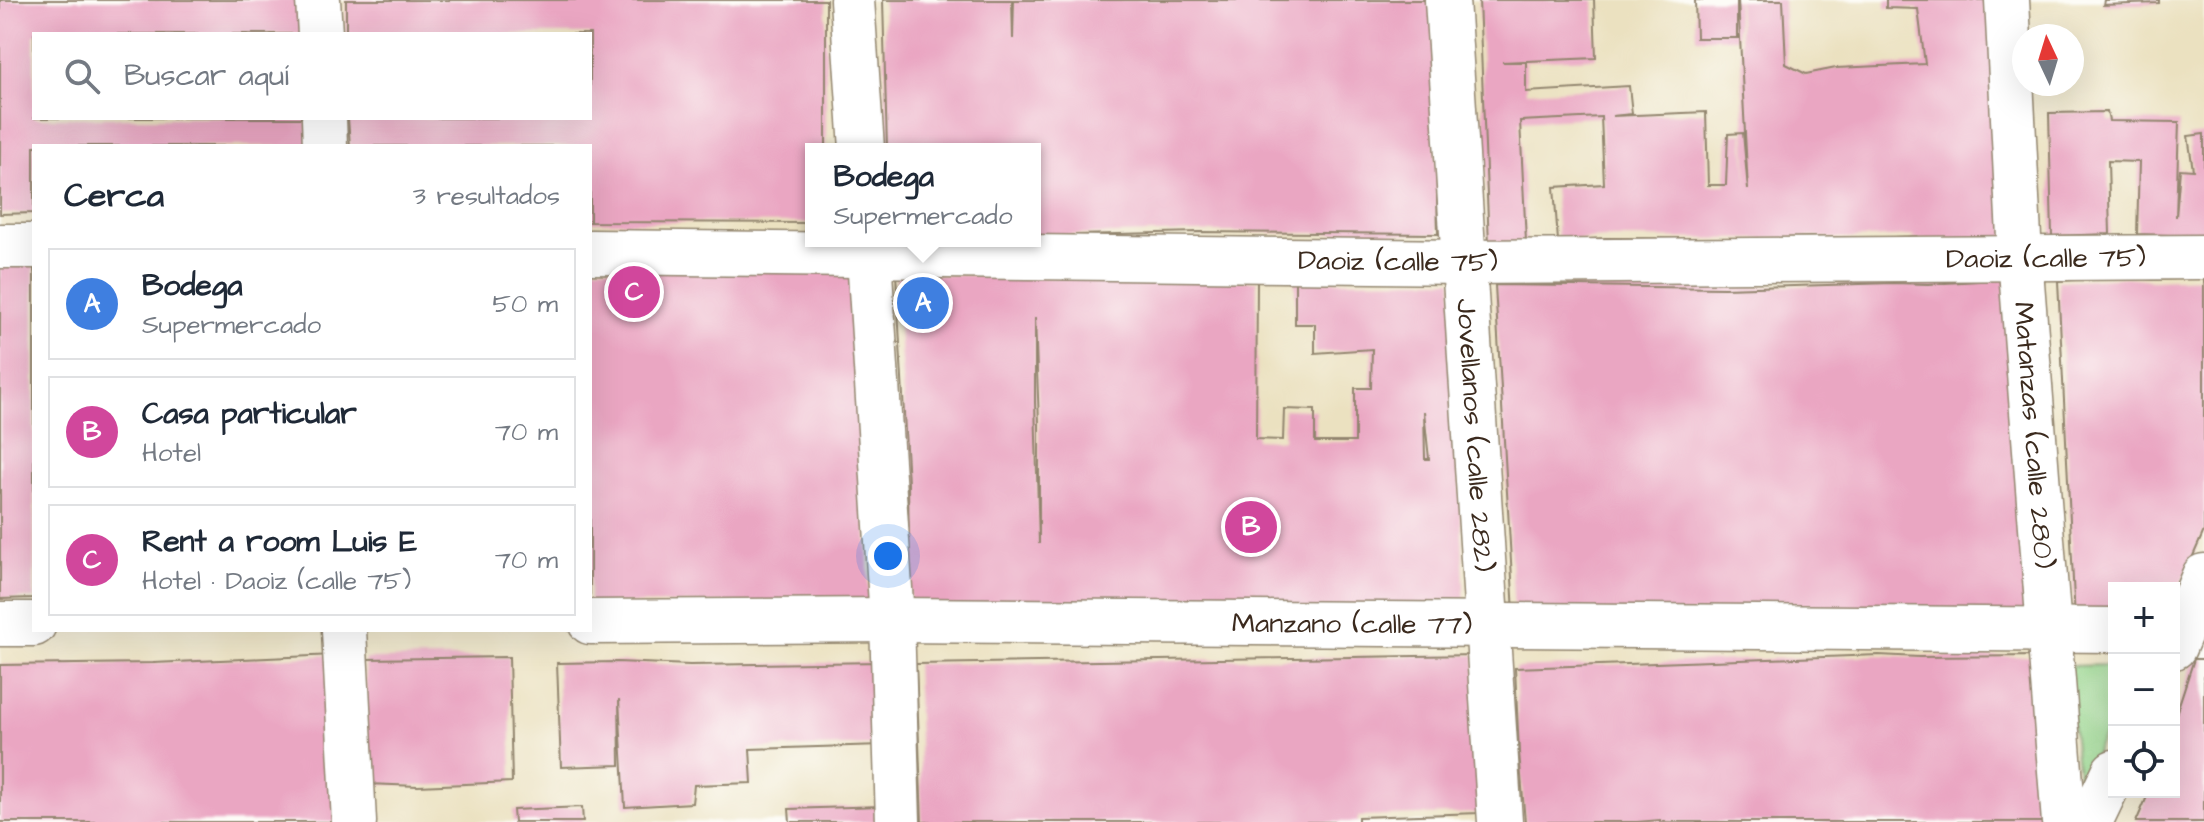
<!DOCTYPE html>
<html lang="es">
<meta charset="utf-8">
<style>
:root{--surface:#fff;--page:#f6f6f7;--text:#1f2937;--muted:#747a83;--line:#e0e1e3;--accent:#0f766e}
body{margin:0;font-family:"Architects Daughter",sans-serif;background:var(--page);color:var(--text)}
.controls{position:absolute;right:24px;bottom:24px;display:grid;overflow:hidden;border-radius:0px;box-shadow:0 8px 32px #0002}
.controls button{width:72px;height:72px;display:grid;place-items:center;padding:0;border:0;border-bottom:2px solid var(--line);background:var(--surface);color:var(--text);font:40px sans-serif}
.compass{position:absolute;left:2012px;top:24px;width:72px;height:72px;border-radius:50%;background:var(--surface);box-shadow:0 8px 32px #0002;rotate:356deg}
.you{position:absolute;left:888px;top:556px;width:28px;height:28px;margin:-20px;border:6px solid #fff;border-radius:50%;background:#1a73e8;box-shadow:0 0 0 12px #1a73e833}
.badge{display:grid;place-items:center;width:52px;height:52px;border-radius:50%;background:var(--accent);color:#fff;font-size:26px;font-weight:700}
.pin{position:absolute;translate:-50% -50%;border:4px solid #fff;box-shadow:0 2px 8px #0006}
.popup{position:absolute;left:805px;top:143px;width:236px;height:104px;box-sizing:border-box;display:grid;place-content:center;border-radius:0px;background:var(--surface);filter:drop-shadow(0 2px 6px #0005);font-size:26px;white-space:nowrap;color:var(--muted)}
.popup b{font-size:30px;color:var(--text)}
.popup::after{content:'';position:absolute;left:50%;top:100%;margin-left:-16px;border:16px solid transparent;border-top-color:var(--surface)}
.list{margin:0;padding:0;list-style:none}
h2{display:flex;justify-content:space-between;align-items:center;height:104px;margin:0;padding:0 32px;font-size:34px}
h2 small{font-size:26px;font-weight:400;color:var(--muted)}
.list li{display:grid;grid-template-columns:52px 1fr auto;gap:24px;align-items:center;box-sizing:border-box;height:112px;margin:0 16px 16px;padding:0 16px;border:2px solid var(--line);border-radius:0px}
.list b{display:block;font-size:30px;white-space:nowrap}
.list p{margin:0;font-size:26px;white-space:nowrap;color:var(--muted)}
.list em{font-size:26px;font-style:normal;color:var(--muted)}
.icon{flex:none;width:44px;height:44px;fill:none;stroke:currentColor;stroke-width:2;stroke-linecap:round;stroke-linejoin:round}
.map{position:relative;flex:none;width:2204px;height:822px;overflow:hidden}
.search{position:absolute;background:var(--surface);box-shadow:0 8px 32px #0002;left:32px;top:32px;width:560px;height:88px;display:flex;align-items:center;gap:20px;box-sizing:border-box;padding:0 28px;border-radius:0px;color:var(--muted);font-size:30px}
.panel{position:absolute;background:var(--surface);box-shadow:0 8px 32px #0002;left:32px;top:144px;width:560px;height:488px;border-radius:0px}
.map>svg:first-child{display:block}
.green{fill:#94d48a;stroke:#687f54;stroke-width:2}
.building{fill:#eaa6c2;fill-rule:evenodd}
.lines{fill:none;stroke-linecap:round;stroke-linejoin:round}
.minor-casing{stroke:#93866f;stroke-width:47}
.minor{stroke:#fff;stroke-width:44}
.labels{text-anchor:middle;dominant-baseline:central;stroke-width:6;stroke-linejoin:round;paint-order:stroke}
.street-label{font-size:28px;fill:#3b2a1e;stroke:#fdfcf7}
</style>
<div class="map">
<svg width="2204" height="822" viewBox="0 0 2204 822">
<rect width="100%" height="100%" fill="#fdfcf7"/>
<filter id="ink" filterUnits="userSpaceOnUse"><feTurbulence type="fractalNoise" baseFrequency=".0125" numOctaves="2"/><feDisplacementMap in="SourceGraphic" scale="16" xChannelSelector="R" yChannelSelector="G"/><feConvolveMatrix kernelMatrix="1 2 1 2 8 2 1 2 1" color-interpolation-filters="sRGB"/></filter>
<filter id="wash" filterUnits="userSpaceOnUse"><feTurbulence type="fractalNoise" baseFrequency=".006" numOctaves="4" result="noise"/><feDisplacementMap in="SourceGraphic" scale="32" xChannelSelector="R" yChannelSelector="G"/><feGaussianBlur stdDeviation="1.8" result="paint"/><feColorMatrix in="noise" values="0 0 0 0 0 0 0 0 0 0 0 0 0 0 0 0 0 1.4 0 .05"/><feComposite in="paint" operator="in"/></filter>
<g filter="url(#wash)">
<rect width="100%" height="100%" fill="#ebe1c0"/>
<polygon class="green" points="2114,665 2114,715 2079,785 2066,666"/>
<g id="blocks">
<g class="building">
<polygon points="0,0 300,0 304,34 34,34 34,118 307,118 308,146 34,146 34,213 0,214"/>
<polygon points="346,0 826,0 826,149 811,149 811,223 590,222 590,146 350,146 348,118 590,118 590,34 346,34"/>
<polygon points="883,0 1012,0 1013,39 1014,0 1432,0 1438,234 1199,232 1035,236 1035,149 887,149"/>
<polygon points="1479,0 1594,0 1596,58 1502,62 1526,62 1526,92 1629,86 1632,114 1612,116 1706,112 1708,185 1726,185 1728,134 1743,133 1748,190 1738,0 1783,0 1786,64 1806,74 1836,68 1925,64 1918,9 1886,8 1886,0 1990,0 2006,239 1911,240 1916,236 1843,239 1811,237 1752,239 1606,238 1558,241 1554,187 1604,184 1601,117 1520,121 1526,241 1489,244"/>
<polygon points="1695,0 1737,0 1737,38 1696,38"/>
<polygon points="2104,0 2159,0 2159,3 2103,5"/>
<polygon points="2107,112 2109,121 2179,122 2176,217 2180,169 2193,170 2188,136 2204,134 2204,236 2137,234 2139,162 2108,161 2110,234 2052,236 2049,113"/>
<polygon points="0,262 34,262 34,598 0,599"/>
<polygon points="590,267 860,272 869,602 590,604"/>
<path d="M896,274L1257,281L1256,439L1283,440L1284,409L1315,410V442H1355V388H1371L1372,349L1315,353V324H1295V281L1452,280L1465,611H910L908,483ZM1035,317L1039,423V544L1035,402ZM1424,411L1429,459H1425Z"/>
<polygon points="2127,277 2152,280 2204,278 2204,531 2174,599 2174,588 2114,588 2114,619 2075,620 2058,281"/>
<polygon points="2014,279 2033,614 1514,613 1495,285 1724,288 1893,283 1928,284"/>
<polygon points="334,655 338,822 0,822 0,665 153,663"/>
<polygon points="1475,655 1480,813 1358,817 1358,822 922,822 916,664"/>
<polygon points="1879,655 1919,657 2040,656 2045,822 1660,822 1660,820 1637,822 1525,822 1519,752 1515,668"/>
<polygon points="509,657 512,782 418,786 368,784 365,659"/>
<polygon points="2194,659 2204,659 2204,822 2136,822 2149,792 2174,792 2174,720"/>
<polygon points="617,662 690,665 881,662 882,745 750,749 752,783 694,785 692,803 625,807 619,699 620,765 561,767 557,663"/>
<polygon points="881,806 882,822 790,822 789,809"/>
<polygon points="582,807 583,822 514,822 513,810"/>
</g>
</g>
</g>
<g filter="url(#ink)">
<use href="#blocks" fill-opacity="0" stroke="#93866f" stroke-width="2"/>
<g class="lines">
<g class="minor-casing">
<g id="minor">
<polyline points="318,0 320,34"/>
<polyline points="852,0 862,149"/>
<path id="s1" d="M1447,0L1500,822"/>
<path id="s2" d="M2007,0L2020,257L2064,822"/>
<polyline points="324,118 325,146"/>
<polyline points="868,241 892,620 898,822"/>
<polyline points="0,246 34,246"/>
<path id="s3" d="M590,252L1464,262L2204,257"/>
<path id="s4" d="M590,622L892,620L2114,630"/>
<polyline points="0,624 34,624"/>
<polyline points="344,630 354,822"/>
<polyline points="2174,647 2204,576"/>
<polyline points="2090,822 2114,772"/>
</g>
</g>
<use href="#minor" class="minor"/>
</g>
</g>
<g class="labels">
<g class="street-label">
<text stroke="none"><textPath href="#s3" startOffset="1456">Daoiz (calle 75)</textPath></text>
<text stroke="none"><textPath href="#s3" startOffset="808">Daoiz (calle 75)</textPath></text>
<text stroke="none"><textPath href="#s1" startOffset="436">Jovellanos (calle 282)</textPath></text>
<text stroke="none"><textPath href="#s2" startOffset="436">Matanzas (calle 280)</textPath></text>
<text stroke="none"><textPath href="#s4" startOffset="762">Manzano (calle 77)</textPath></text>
</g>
</g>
</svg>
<div class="controls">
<button>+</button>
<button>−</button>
<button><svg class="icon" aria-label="locate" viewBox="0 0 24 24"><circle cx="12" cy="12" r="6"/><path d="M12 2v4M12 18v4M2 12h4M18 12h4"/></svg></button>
</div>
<svg class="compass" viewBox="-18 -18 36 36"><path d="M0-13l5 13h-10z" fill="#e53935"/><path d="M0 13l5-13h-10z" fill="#747a83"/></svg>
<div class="you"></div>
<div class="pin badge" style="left:923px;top:303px;background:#3f7fe0">A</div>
<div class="popup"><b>Bodega</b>Supermercado</div>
<div class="pin badge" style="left:1251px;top:527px;background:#d1479c">B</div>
<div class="pin badge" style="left:634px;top:292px;background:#d1479c">C</div>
<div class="search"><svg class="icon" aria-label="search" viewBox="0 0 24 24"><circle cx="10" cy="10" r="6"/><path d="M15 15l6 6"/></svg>Buscar aquí</div>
<section class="panel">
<h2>Cerca<small>3 resultados</small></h2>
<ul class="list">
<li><span class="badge" style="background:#3f7fe0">A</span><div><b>Bodega</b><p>Supermercado</p></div><em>50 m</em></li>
<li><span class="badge" style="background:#d1479c">B</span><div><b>Casa particular</b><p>Hotel</p></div><em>70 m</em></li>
<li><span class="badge" style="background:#d1479c">C</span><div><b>Rent a room Luis E</b><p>Hotel · Daoiz (calle 75)</p></div><em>70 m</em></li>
</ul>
</section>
</div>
